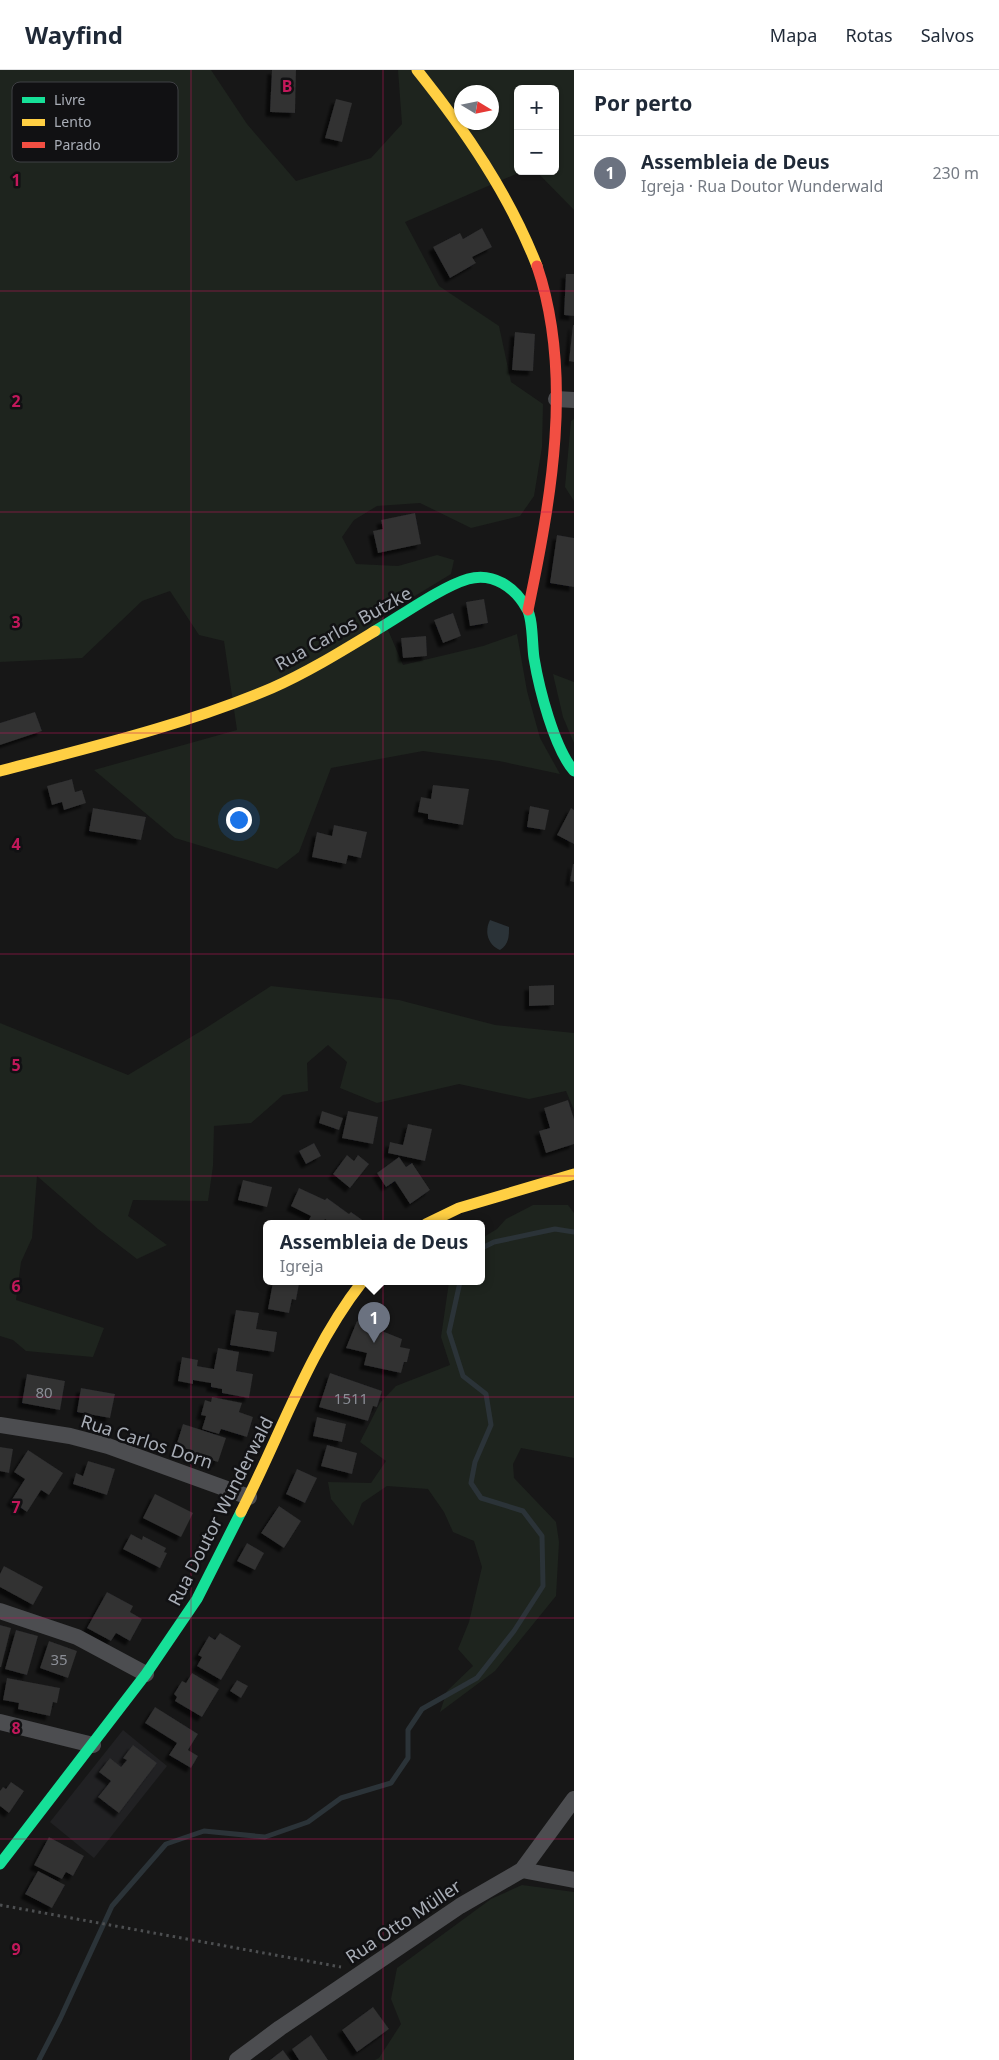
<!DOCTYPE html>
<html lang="pt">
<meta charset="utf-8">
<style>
:root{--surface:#fff;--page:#f6f6f7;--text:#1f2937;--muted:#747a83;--line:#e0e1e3;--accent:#db2777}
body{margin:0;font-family:"Noto Sans",sans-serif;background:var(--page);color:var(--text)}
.controls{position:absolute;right:15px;top:15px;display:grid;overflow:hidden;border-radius:8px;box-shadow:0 1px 4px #0004}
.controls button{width:45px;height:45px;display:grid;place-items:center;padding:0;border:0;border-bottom:1px solid var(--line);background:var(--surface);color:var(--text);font:25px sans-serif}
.compass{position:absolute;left:454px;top:15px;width:45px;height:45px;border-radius:50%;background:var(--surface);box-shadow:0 1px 4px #0004;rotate:100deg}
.you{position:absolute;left:238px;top:749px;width:18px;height:18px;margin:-12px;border:4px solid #fff;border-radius:50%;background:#1a73e8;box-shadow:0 0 0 8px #1a73e833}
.badge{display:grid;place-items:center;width:32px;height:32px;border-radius:50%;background:var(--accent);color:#fff;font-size:16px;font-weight:700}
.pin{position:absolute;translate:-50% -41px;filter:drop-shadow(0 1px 2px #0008)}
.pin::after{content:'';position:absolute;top:26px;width:18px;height:15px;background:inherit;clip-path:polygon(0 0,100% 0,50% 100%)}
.popup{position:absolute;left:263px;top:1150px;width:222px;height:65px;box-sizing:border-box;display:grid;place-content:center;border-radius:8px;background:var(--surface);filter:drop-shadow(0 1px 4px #0005);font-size:16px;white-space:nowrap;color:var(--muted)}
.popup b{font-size:19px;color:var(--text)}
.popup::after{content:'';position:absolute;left:50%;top:100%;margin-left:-10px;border:10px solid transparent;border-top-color:var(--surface)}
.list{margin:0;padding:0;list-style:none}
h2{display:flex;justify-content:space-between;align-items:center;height:65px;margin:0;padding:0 20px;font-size:21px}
h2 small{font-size:16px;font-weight:400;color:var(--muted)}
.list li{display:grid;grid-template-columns:32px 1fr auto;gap:15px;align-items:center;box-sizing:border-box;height:75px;padding:0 20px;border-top:1px solid var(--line)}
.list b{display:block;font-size:19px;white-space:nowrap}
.list p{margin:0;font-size:16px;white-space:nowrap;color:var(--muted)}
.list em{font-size:16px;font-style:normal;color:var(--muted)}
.map{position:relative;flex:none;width:574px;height:1990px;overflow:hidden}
header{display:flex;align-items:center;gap:30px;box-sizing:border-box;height:70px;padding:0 25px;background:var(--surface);border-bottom:1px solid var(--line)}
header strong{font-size:24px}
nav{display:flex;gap:28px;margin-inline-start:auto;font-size:18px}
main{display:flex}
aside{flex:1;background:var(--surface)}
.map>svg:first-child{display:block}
.built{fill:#212123}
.green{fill:#1e241e;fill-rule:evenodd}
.water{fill:#2b3338}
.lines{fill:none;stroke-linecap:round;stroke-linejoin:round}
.stream{stroke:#2b3338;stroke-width:5}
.building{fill:#303031;filter:url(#shadow)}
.path{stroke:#4d4f51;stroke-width:3;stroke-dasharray:2.5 4;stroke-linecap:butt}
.street{stroke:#4c4d50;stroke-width:16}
.fast{stroke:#16e098;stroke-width:11}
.slow{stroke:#ffcf43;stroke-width:11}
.jam{stroke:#f24e42;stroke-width:11}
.grid{fill:none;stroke:#c2185b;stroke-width:1;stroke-opacity:0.55}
.labels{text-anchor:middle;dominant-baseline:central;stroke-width:5;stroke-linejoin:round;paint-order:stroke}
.number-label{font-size:15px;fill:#8b8e96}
.street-label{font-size:18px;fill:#a9aeb7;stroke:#111113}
.key{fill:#111113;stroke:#3f4044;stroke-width:1}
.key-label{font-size:14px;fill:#a9aeb7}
.grid-label{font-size:16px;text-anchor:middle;font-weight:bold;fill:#c2185b;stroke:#111113;stroke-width:5;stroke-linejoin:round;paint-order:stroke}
</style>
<header>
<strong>Wayfind</strong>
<nav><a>Mapa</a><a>Rotas</a><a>Salvos</a></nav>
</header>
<main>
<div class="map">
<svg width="574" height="1990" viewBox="0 0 574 1990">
<defs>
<filter id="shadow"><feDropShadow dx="-4.5" dy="4.5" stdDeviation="1" flood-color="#0009"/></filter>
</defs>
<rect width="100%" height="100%" fill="#171717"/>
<polygon class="built" points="123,1660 167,1696 94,1788 50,1752"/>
<g class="green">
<path d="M0,0H211L247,54L296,111L371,88L402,54L398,0H574V140L536,101H555V19H518V101H523L405,152L439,216L499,256L511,312L543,334L542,377L534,426L520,446L471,458L420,433L377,436L354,450L342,467L356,494L398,496L437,485L454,490L451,504L382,546L403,595L483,576L517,564L527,621L540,668L560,704L499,691L423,681L331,698L299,782L277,799L175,768L94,700L237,660L224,571L199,565L170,521L142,531L82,588L0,592ZM462,22H492V52H462Z"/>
<polygon points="574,349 574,431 565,417 571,351"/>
<polygon points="553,604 574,612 574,673 563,647"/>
<polygon points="271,916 399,930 495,955 574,963 574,1040 566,1021 529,1029 459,1014 377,1033 340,1018 347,992 328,975 307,993 308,1021 283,1025 251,1053 214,1056 213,1096 208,1131 133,1130 128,1146 167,1175 137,1189 98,1159 37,1106 32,1168 21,1192 16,1230 104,1258 93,1287 26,1281 13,1270 0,1266 0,953 128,1005 206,958"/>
<polygon points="533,1135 568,1135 574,1143 574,1388 521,1378 513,1394 514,1408 556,1452 559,1472 556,1526 495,1601 440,1642 447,1621 473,1596 458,1579 469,1552 482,1497 474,1471 453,1462 444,1442 428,1419 387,1416 362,1433 353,1456 331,1429 328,1412 371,1413 386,1391 360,1372 380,1333 396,1316 450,1295 441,1267 449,1212 482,1212 482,1168 497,1159 506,1149"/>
<polygon points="522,1815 574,1822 574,1990 375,1990 379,1988 401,1954 391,1929 397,1898 491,1829"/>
</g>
<path class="water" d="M490,850L509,857C509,866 509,874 500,880C488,875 484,862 490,850Z"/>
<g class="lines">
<g class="stream">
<polyline points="482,1178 494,1172 555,1159 574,1162"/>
<polyline points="39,1990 60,1949 112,1836 166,1774 204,1761 265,1767 308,1752 341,1728 391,1713 408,1688 408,1660 422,1639 477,1608 514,1561 543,1516 542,1466 523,1441 481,1428 471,1413 475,1392 491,1355 486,1324 463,1306 449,1262 460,1212"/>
</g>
</g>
<g class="building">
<polygon points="272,0 296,0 295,43 270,42"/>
<polygon points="336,29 352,33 342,72 325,68"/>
<polygon points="482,158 492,177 472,187 476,193 450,208 433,177 460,163 463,169"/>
<polygon points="566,204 574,204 574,246 564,245"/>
<polygon points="573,255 574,255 574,292 569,291"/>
<polygon points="515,262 535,264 533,301 512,300"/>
<polygon points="415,443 421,474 378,483 373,461 383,459 381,450"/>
<polygon points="557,465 574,468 574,517 550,513"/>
<polygon points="484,529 488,553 470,556 466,532"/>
<polygon points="453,543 461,566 443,573 434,550"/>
<polygon points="426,566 427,586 403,588 401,568"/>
<polygon points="35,642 42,661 0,675 0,653"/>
<polygon points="72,709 75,722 82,720 86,733 64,740 62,732 52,735 47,716"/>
<polygon points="433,715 469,719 463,755 428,749 428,744 418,742 421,727 431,729"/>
<polygon points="530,736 549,740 545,760 527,757"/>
<polygon points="93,738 146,747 141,770 89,761"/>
<polygon points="571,738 574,740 574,774 557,765"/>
<polygon points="334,755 367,762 361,788 348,785 346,794 312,787 317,762 332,766"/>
<polygon points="573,794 574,794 574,812 570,811"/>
<polygon points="554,915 554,935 529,936 529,916"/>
<polygon points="568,1030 574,1049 574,1074 546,1083 539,1061 550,1058 544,1038"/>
<polygon points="322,1041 343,1048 339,1060 319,1053"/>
<polygon points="348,1041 378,1047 373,1074 342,1068"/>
<polygon points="408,1054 432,1059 425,1091 388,1083 390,1072 403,1075"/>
<polygon points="314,1073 321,1086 306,1094 299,1081"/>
<polygon points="347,1085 354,1091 358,1085 369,1094 350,1118 333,1104"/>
<polygon points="399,1087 406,1097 412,1093 430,1120 410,1134 395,1111 386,1117 377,1103"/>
<polygon points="243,1110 272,1117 267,1137 238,1130"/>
<polygon points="299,1118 325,1130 327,1128 349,1144 351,1142 368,1154 332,1154 325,1149 322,1154 307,1154 311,1146 291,1136"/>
<polygon points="273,1212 299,1214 296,1230 292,1229 289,1243 268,1239"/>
<polygon points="236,1240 259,1243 256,1259 277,1262 274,1282 230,1275"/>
<polygon points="357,1251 402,1269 400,1277 410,1279 407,1292 404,1292 401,1303 364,1295 367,1283 346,1278"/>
<polygon points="218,1278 239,1282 236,1301 253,1304 249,1328 222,1323 222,1319 211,1317 211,1313 193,1310 193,1314 178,1311 182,1287 198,1290 197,1296 214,1299"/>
<polygon points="330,1303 382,1321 377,1337 373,1336 368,1351 319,1337"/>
<polygon points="27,1304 65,1311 60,1340 22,1333"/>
<polygon points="81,1318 115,1324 110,1348 77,1342"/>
<polygon points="212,1327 242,1333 239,1342 253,1347 247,1367 221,1359 219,1364 202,1359 206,1346 201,1345 205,1330 211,1332"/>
<polygon points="317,1347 346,1354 342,1372 313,1366"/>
<polygon points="183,1354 226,1368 218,1392 194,1385 194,1381 176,1376"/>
<polygon points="327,1375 357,1383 352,1404 321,1396"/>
<polygon points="0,1377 13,1379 9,1403 0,1401"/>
<polygon points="28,1380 63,1403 49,1425 41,1420 27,1442 11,1431 25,1409 14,1402"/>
<polygon points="88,1391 115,1399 107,1425 73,1414 76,1403 83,1406"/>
<polygon points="297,1399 317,1408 305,1433 286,1424"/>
<polygon points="155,1424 193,1443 181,1467 143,1448"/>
<polygon points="279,1436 301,1451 284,1478 261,1463"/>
<polygon points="131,1464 142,1470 143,1466 166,1478 164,1482 167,1483 160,1498 123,1479"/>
<polygon points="247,1473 264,1483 255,1500 237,1491"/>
<polygon points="4,1496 43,1517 33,1535 0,1517 0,1504"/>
<polygon points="107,1522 133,1536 130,1542 142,1549 130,1571 116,1563 111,1571 87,1558"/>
<polygon points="0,1555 11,1558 1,1597 0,1597"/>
<polygon points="16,1560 38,1566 27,1605 5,1599"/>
<polygon points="220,1563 241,1576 221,1610 197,1596 202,1587 198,1585 209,1566 215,1570"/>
<polygon points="49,1571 77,1581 68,1608 40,1598"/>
<polygon points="192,1603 219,1619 202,1647 175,1631 177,1627 174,1624 182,1611 186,1613"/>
<polygon points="7,1608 60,1618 57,1633 53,1632 50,1646 18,1639 19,1633 3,1630"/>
<polygon points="237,1610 248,1616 241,1628 230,1621"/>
<polygon points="155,1637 198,1664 188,1680 198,1686 191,1698 169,1685 177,1673 145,1653"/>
<polygon points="133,1675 157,1693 119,1743 98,1727 111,1711 99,1702 110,1688 121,1697 127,1690 123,1688"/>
<polygon points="11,1712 24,1721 9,1743 0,1736 0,1721 3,1717 6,1719"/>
<polygon points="49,1767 84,1786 73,1806 66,1802 62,1809 34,1795"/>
<polygon points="38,1801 65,1815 52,1838 25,1824"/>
<polygon points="373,1937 389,1959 357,1982 342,1960"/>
<polygon points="311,1965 328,1990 299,1990 292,1979"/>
<polygon points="283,1980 290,1990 270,1990"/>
</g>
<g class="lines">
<polyline class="path" points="0,1835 341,1897"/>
<g class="street">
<polyline points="556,329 574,330"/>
<polyline points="0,1355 70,1366 108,1376 249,1427"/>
<polyline points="0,1541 77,1567 146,1604"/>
<polyline points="0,1652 93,1675"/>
<polyline points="522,1800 574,1810"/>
<polyline points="237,1990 280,1958 460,1836 522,1800 574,1729"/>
</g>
<g class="fast">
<path d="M375,561C401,546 441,517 468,509C493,502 515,517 527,539C533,549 532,575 534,588C539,618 554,678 574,701"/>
<polyline points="0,1794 146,1604 197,1529 241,1442"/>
</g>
<g class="slow">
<path d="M417,0C465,60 509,124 537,196"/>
<path d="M0,701C92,677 185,655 272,618C308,602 342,581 375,561"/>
<polyline points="426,1154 459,1138 574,1104"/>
<path d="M241,1442C280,1366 309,1280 362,1212"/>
</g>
<path class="jam" d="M528,540C551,430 574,305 537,196"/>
</g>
<path class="grid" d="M191,0V1990M383,0V1990M0,221H574M0,442H574M0,663H574M0,884H574M0,1106H574M0,1327H574M0,1548H574M0,1769H574"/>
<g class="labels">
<g class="number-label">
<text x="44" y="1322">80</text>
<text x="351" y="1328">1511</text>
<text x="59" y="1589">35</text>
</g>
<g class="street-label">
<text transform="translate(343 558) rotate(-29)">Rua Carlos Butzke</text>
<text transform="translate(147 1371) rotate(18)">Rua Carlos Dorn</text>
<text transform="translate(220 1441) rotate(-63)">Rua Doutor Wunderwald</text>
<text transform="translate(403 1851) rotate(-34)">Rua Otto Müller</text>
</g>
</g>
<rect x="12" y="12" width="166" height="80" rx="8" class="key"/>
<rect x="22" y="27" width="23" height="6" fill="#16e098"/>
<rect x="22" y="49" width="23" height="7" fill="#ffcf43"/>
<rect x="22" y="72" width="23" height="6" fill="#f24e42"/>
<g class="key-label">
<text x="54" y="35">Livre</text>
<text x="54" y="57">Lento</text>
<text x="54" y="80">Parado</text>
</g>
<g class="grid-label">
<text x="287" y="22">B</text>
<text x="16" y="116">1</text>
<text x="16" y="337">2</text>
<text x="16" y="558">3</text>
<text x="16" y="780">4</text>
<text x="16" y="1001">5</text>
<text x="16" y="1222">6</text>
<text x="16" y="1443">7</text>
<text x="16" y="1664">8</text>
<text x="16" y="1885">9</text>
</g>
</svg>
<div class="controls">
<button>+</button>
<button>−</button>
</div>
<svg class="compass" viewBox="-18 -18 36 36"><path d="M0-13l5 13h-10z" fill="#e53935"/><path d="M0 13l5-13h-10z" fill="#747a83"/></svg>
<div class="you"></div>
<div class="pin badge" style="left:374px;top:1273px;background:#6b7280">1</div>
<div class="popup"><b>Assembleia de Deus</b>Igreja</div>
</div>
<aside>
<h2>Por perto<small></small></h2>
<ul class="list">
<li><span class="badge" style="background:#6b7280">1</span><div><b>Assembleia de Deus</b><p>Igreja · Rua Doutor Wunderwald</p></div><em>230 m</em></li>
</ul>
</aside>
</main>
